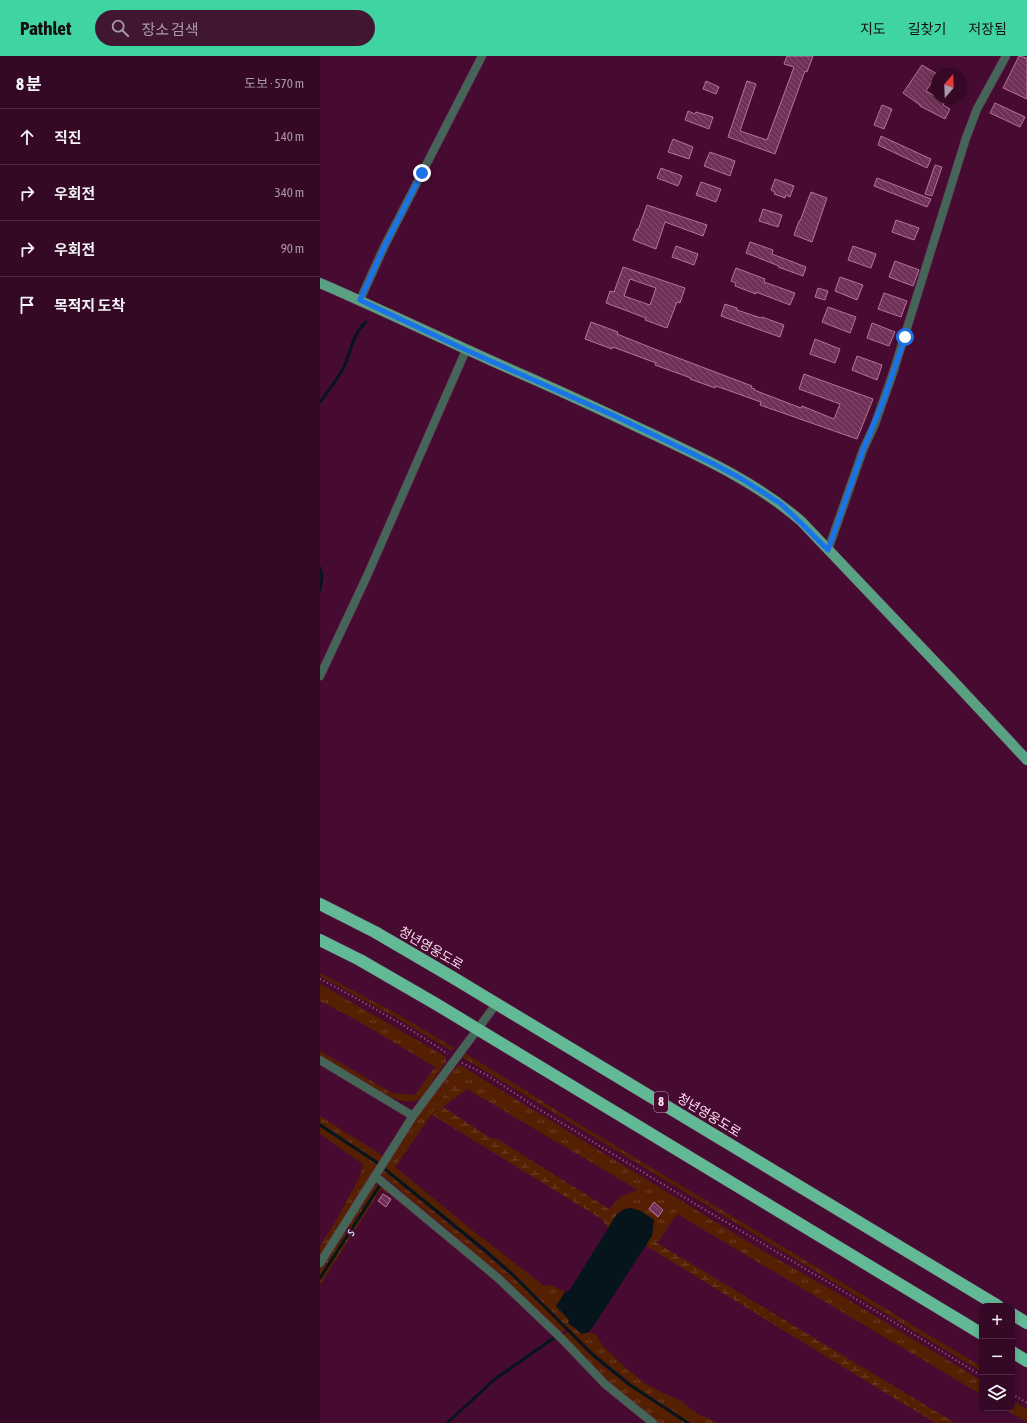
<!DOCTYPE html>
<html lang="ko">
<meta charset="utf-8">
<style>
:root{--surface:#350826;--page:#401632;--text:#f1f3f6;--muted:#aa9aa7;--line:#4f2943;--accent:#40d4a2}
body{margin:0;font-family:"Asap Condensed","Noto Sans KR",sans-serif;background:var(--page);color:var(--text)}
.controls{position:absolute;right:12px;bottom:12px;display:grid;overflow:hidden;border-radius:8px;box-shadow:0 2px 6px #0003}
.controls button{width:36px;height:36px;display:grid;place-items:center;padding:0;border:0;border-bottom:1px solid var(--line);background:var(--surface);color:var(--text);font:20px sans-serif}
.compass{position:absolute;left:611px;top:12px;width:36px;height:36px;border-radius:50%;background:var(--surface);box-shadow:0 2px 6px #0003;rotate:19deg}
.stop{position:absolute;width:12px;height:12px;margin:-9px;border:3px solid #1a73e8;border-radius:50%;background:#fff}
.stop.end{background:#1a73e8;border-color:#fff;box-shadow:0 1px 4px #0008}
.list{margin:0;padding:0;list-style:none}
h2{display:flex;justify-content:space-between;align-items:center;height:52px;margin:0;padding:0 16px;font-size:17px}
h2 small{font-size:13px;font-weight:400;color:var(--muted)}
.list li{display:grid;grid-template-columns:26px 1fr auto;gap:12px;align-items:center;box-sizing:border-box;height:56px;padding:0 16px;border-top:1px solid var(--line)}
.list b{display:block;font-size:15px;white-space:nowrap}
.list em{font-size:13px;font-style:normal;color:var(--muted)}
.icon{flex:none;width:22px;height:22px;fill:none;stroke:currentColor;stroke-width:2;stroke-linecap:round;stroke-linejoin:round}
.map{position:relative;flex:none;width:707px;height:1367px;overflow:hidden}
header{display:flex;align-items:center;gap:24px;box-sizing:border-box;height:56px;padding:0 20px;background:var(--accent);color:#111}
header strong{font-size:19px}
nav{display:flex;gap:22px;margin-inline-start:auto;font-size:14px}
.search{width:280px;height:36px;background:var(--page);display:flex;align-items:center;gap:10px;box-sizing:border-box;padding:0 14px;border-radius:22px;color:var(--muted);font-size:15px}
main{display:flex}
aside{flex:1;background:var(--surface)}
.map>svg:first-child{display:block}
.grass{fill:url(#grass-tufts)}
.wetland{fill:url(#wetland-marsh)}
.water{fill:#06151c}
.lines{fill:none;stroke-linecap:round;stroke-linejoin:round}
.stream{stroke:#06151c;stroke-width:3}
.building{fill:url(#building-back-hatch);stroke:#b77299;fill-rule:evenodd}
.street-casing{stroke:#642d50;stroke-width:9}
.primary-casing{stroke:#642d50;stroke-width:11}
.highway-casing{stroke:#642d50;stroke-width:13}
.path{stroke:#9a6b88;stroke-width:2;stroke-dasharray:1 3;stroke-linecap:butt}
.street{stroke:#446557;stroke-width:8}
.primary{stroke:#5aa184;stroke-width:10}
.highway{stroke:#62b996;stroke-width:12}
.route{stroke:#1a73e8;stroke-width:5}
.labels{text-anchor:middle;dominant-baseline:central;stroke-width:4;stroke-linejoin:round;paint-order:stroke}
.shield{fill:#470b32;stroke:#c89fb6;stroke-width:1}
.shield-label{font-size:12px;font-weight:bold;fill:#ffdfef}
.street-label{font-size:13px;fill:#ffdfef;stroke:#470b32}
.water-label{font-size:14px;font-style:italic;fill:#cce6f2;stroke:#470b32}
</style>
<header>
<strong>Pathlet</strong>
<div class="search"><svg class="icon" aria-label="search" viewBox="0 0 24 24"><circle cx="10" cy="10" r="6"/><path d="M15 15l6 6"/></svg>장소 검색</div>
<nav><a>지도</a><a>길찾기</a><a>저장됨</a></nav>
</header>
<main>
<aside>
<h2>8 분<small>도보 · 570 m</small></h2>
<ul class="list">
<li><svg class="icon" aria-label="ahead" viewBox="0 0 24 24"><path d="M12 20V5M6 11l6-6 6 6"/></svg><div><b>직진</b></div><em>140 m</em></li>
<li><svg class="icon" aria-label="right" viewBox="0 0 24 24"><path d="M7 20v-9h11M14 6l5 5-5 5"/></svg><div><b>우회전</b></div><em>340 m</em></li>
<li><svg class="icon" aria-label="right" viewBox="0 0 24 24"><path d="M7 20v-9h11M14 6l5 5-5 5"/></svg><div><b>우회전</b></div><em>90 m</em></li>
<li><svg class="icon" aria-label="arrive" viewBox="0 0 24 24"><path d="M6 21V4h12l-3 4 3 4H6"/></svg><div><b>목적지 도착</b></div></li>
</ul>
</aside>
<div class="map">
<svg width="707" height="1367" viewBox="0 0 707 1367">
<defs>
<pattern id="grass-tufts" width="24" height="20" patternUnits="userSpaceOnUse"><rect width="24" height="20" fill="#552002"/><path d="M3 7l-1-3M5 7V3M7 7l1-3M15 17l-1-3M17 17v-4M19 17l1-3" fill="none" stroke="#6e4027"/></pattern>
<pattern id="wetland-marsh" width="20" height="14" patternUnits="userSpaceOnUse"><rect width="20" height="14" fill="#552002"/><path d="M1 5h8M5 5V1M11 12h8M15 12V8" fill="none" stroke="#6e4027"/></pattern>
<pattern id="building-back-hatch" width="6" height="6" patternUnits="userSpaceOnUse"><rect width="6" height="6" fill="#6f3156"/><path d="M-1 5l2 2M0 0l6 6M5-1l2 2" fill="none" stroke="#854e6f"/></pattern>
</defs>
<rect width="100%" height="100%" fill="#470b32"/>
<g class="grass">
<polygon points="0,917 79,959 134,992 132,995 77,962 0,920"/>
<path d="M0,928L126,1001V1006L100,1043C90,1048 81,1045 71,1041L0,1001V995L72,1037L95,1039L115,1011L38,965L0,945Z"/>
<polygon points="144,997 166,1010 244,1059 662,1311 662,1316 142,1001"/>
<polygon points="140,1009 438,1192 517,1237 662,1325 662,1339 357,1158 337,1187 332,1180 334,1163 304,1153 297,1158 289,1153 300,1141 318,1134 137,1027 140,1022 138,1020 75,1111 151,1173 224,1230 230,1229 245,1236 237,1250 261,1278 269,1276 275,1278 284,1291 306,1312 324,1327 337,1334 361,1345 376,1357 398,1367 371,1367 311,1328 273,1297 194,1218 64,1111 95,1064 135,1012 137,1010"/>
<polygon points="0,1060 63,1100 59,1106 0,1067"/>
<polygon points="0,1069 58,1108 0,1200 0,1190 17,1163 40,1120 43,1108 0,1078"/>
<polygon points="62,1112 193,1221 246,1274 240,1277 147,1190 63,1120 61,1117"/>
<polygon points="59,1129 0,1220 0,1211 51,1131"/>
<polygon points="61,1130 71,1136 69,1138 61,1133 0,1229 0,1223"/>
<path d="M249,1276C280,1314 325,1340 366,1367H338L297,1334L242,1279Z"/>
<polygon points="692,1344 707,1353 707,1366 683,1352 692,1352"/>
</g>
<g class="wetland">
<polygon points="138,1020 140,1022 137,1027 147,1033 123,1051 169,1081 179,1084 297,1158 288,1172 283,1164 111,1058"/>
<polygon points="332,1180 337,1187 635,1367 616,1367 549,1327 325,1189"/>
</g>
<polygon class="water" points="311,1152 321,1155 334,1164 332,1180 275,1268 269,1276 262,1278 248,1267 249,1264 236,1250 245,1236 249,1235 297,1158 304,1153"/>
<g class="lines">
<g class="stream">
<path d="M0,346C7,337 17,323 23,313C31,297 32,278 46,266"/>
<polyline points="0,512 2,520 0,534"/>
<polyline points="0,1069 56,1106 167,1196 193,1219 272,1298 310,1329 368,1367"/>
<polyline points="0,1222 60,1129"/>
<polyline points="127,1367 175,1323 234,1282"/>
</g>
</g>
<g class="building">
<polygon points="467,0 493,0 487,16 485,15 455,98 408,81 427,25 436,28 420,75 447,84 474,11 464,8"/>
<polygon points="699,0 707,2 707,43 683,32"/>
<polygon points="602,9 617,18 606,35 625,46 623,49 630,53 625,63 600,50 600,49 583,37"/>
<polygon points="386,25 399,31 396,38 383,33"/>
<polygon points="675,47 705,61 700,71 670,57"/>
<polygon points="562,49 572,53 564,73 554,69"/>
<polygon points="368,55 375,58 376,56 393,61 389,73 365,64"/>
<polygon points="561,80 611,103 607,112 558,89"/>
<polygon points="353,83 373,91 369,103 348,96"/>
<polygon points="390,96 415,105 410,120 384,110"/>
<polygon points="615,109 622,111 612,140 605,138"/>
<polygon points="341,112 362,120 358,130 337,122"/>
<polygon points="557,122 611,143 607,151 554,130"/>
<polygon points="455,123 474,130 470,141 466,139 465,142 454,138 455,136 451,134"/>
<polygon points="381,126 401,133 396,146 376,139"/>
<polygon points="491,136 507,142 492,186 474,179 479,165 480,165"/>
<polygon points="327,149 387,169 383,180 345,166 336,193 313,184 317,173 318,174"/>
<polygon points="443,153 462,159 458,171 439,165"/>
<polygon points="576,164 599,172 594,184 572,176"/>
<polygon points="430,186 453,194 452,198 486,211 483,220 458,211 459,210 426,197"/>
<polygon points="356,190 378,198 374,209 352,201"/>
<polygon points="533,190 556,198 551,212 528,204"/>
<polygon points="575,205 599,214 593,230 569,221"/>
<path d="M303,211L365,232L360,247L357,246L347,272L325,264L326,262L286,247L290,235L294,236ZM310,223L336,232L330,249L304,240Z"/>
<polygon points="416,212 445,223 444,226 475,237 470,249 436,236 436,238 415,230 416,227 411,225"/>
<polygon points="520,221 543,229 537,244 515,235"/>
<polygon points="498,232 508,235 505,244 495,241"/>
<polygon points="564,237 587,245 581,261 558,253"/>
<polygon points="405,248 417,252 417,254 441,262 442,261 464,269 460,281 401,260"/>
<polygon points="508,251 536,261 530,277 502,266"/>
<polygon points="271,266 298,276 297,278 332,292 432,330 431,332 435,333 434,334 481,352 482,350 514,363 520,348 479,333 484,318 553,343 537,383 440,349 441,346 396,330 395,332 370,323 371,322 335,309 336,307 293,291 292,293 265,283"/>
<polygon points="552,267 575,276 569,290 547,282"/>
<polygon points="495,283 520,293 515,307 490,298"/>
<polygon points="537,300 562,309 557,324 532,314"/>
<polygon points="63,1138 71,1143 66,1151 58,1145"/>
<polygon points="334,1146 343,1154 338,1161 329,1153"/>
</g>
<g class="lines">
<g class="street-casing">
<g id="street">
<polyline points="40,244 64,191 162,0"/>
<polyline points="508,494 543,394 555,368 573,317 646,82 657,53 686,0"/>
<polyline points="0,620 47,520 146,294"/>
<polyline points="0,1004 93,1060"/>
<polyline points="55,1120 178,1222 241,1282 285,1328 333,1367"/>
<polyline points="0,1207 93,1060 177,947"/>
</g>
</g>
<g class="primary-casing">
<path id="primary" d="M0,227C72,258 143,293 215,324C253,341 292,359 330,377C383,402 436,426 481,465L637,629L707,704"/>
</g>
<g class="highway-casing">
<g id="highway">
<polyline points="0,848 55,876 132,921 678,1250"/>
<polyline points="0,884 40,904 116,948 662,1278"/>
<polyline points="692,1258 707,1267"/>
<polyline points="692,1296 707,1305"/>
</g>
</g>
<g class="path">
<path d="M0,923C44,946 87,970 128,998"/>
<polyline points="142,1007 167,1019 217,1052 382,1152 513,1229 662,1320"/>
<polyline points="692,1338 707,1347"/>
</g>
<use href="#street" class="street"/>
<use href="#primary" class="primary"/>
<use href="#highway" class="highway"/>
</g>
<g class="lines">
<polyline class="route" points="102,117 64,191 40,244 146,294 297,361 394,408 422,423 461,448 480,466 508,494 543,394 564,343 585,281"/>
</g>
<g class="labels">
<rect class="shield" x="334" y="1036" width="14" height="20" rx="3"/>
<g class="shield-label">
<text x="341" y="1046">8</text>
</g>
<g class="street-label">
<text transform="translate(111 892) rotate(30)">청년영웅도로</text>
<text transform="translate(389 1059) rotate(31)">청년영웅도로</text>
</g>
<g class="water-label">
<text transform="translate(30 1176) rotate(-57)">s</text>
</g>
</g>
</svg>
<div class="controls">
<button>+</button>
<button>−</button>
<button><svg class="icon" aria-label="layers" viewBox="0 0 24 24"><path d="M12 4l9 5-9 5-9-5zM3 14l9 5 9-5"/></svg></button>
</div>
<svg class="compass" viewBox="-18 -18 36 36"><path d="M0-13l5 13h-10z" fill="#e53935"/><path d="M0 13l5-13h-10z" fill="#aa9aa7"/></svg>
<div class="stop" style="left:585px;top:281px"></div>
<div class="stop end" style="left:102px;top:117px"></div>
</div>
</main>
